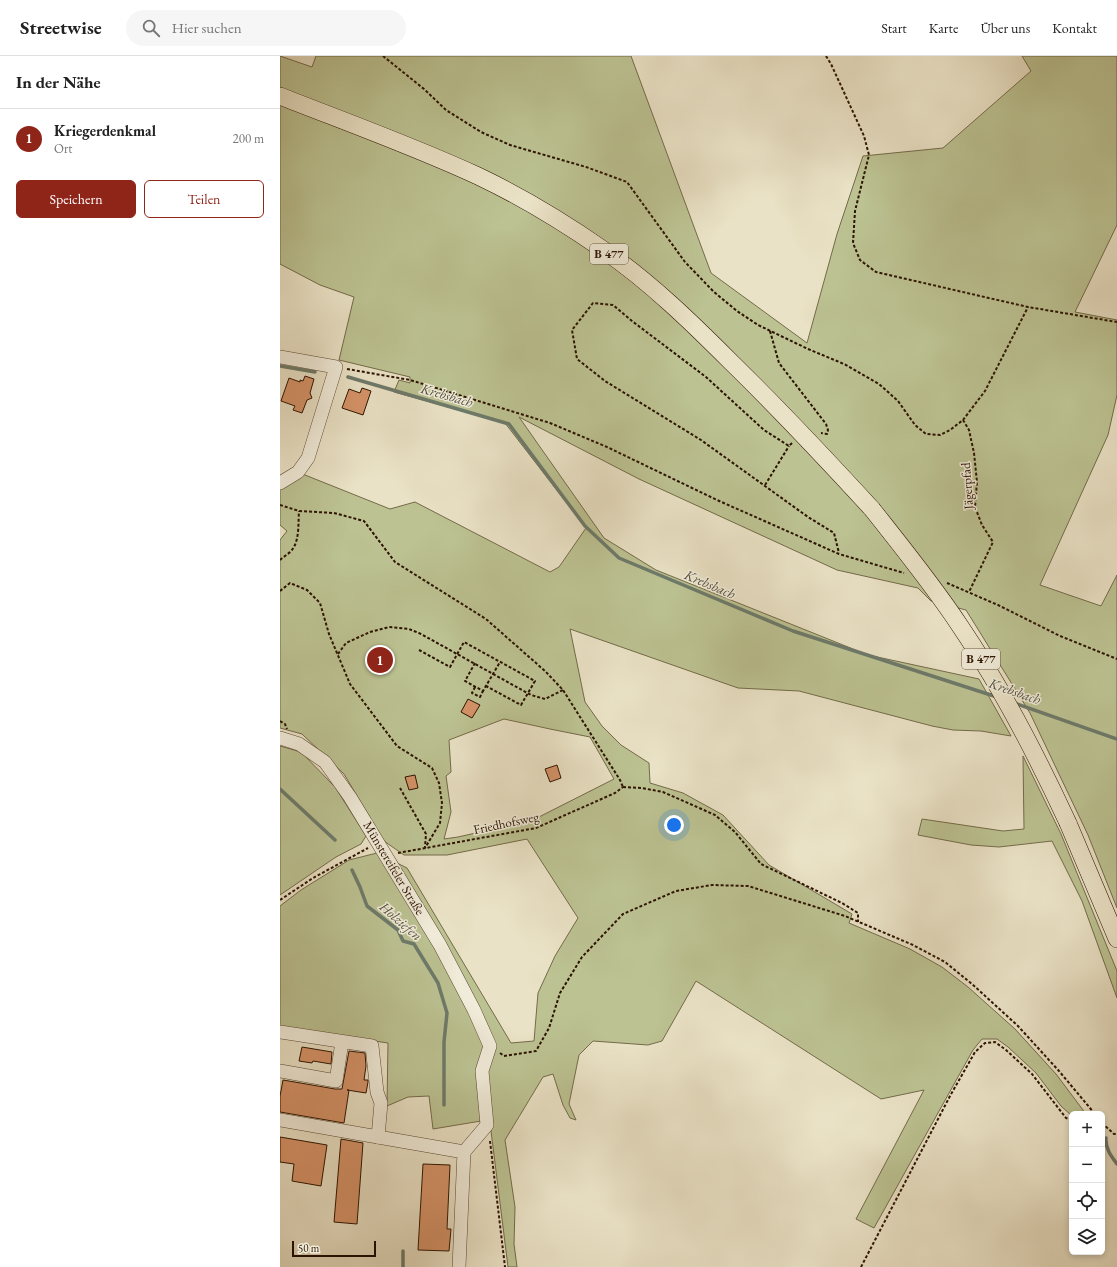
<!DOCTYPE html>
<html lang="de">
<meta charset="utf-8">
<style>
:root{--surface:#fff;--page:#f6f6f6;--text:#222;--muted:#767676;--line:#e0e0e0;--accent:#8f2418}
body{margin:0;font-family:"EB Garamond",serif;background:var(--page);color:var(--text)}
.controls{position:absolute;right:12px;bottom:12px;display:grid;overflow:hidden;border-radius:6px;box-shadow:0 2px 6px #0003}
.controls button{width:36px;height:36px;display:grid;place-items:center;padding:0;border:0;border-bottom:1px solid var(--line);background:var(--surface);color:var(--text);font:20px sans-serif}
.scale{position:absolute;left:12px;bottom:10px;width:84px;box-sizing:border-box;padding-left:4px;border:2px solid #2c1300;border-top:0;font-size:11px;line-height:14px;white-space:nowrap;color:#2c1300;-webkit-text-stroke:3px #f1ecda;paint-order:stroke}
.you{position:absolute;left:394px;top:769px;width:14px;height:14px;margin:-10px;border:3px solid #fff;border-radius:50%;background:#1a73e8;box-shadow:0 0 0 6px #1a73e833}
.badge{display:grid;place-items:center;width:26px;height:26px;border-radius:50%;background:var(--accent);color:#fff;font-size:13px;font-weight:700}
.pin{position:absolute;translate:-50% -50%;border:2px solid #fff;box-shadow:0 1px 4px #0006}
.list{margin:0;padding:0;list-style:none}
h2{display:flex;justify-content:space-between;align-items:center;height:52px;margin:0;padding:0 16px;font-size:17px}
h2 small{font-size:13px;font-weight:400;color:var(--muted)}
.list li{display:grid;grid-template-columns:26px 1fr auto;gap:12px;align-items:center;box-sizing:border-box;height:60px;padding:0 16px;border-top:1px solid var(--line)}
.list b{display:block;font-size:15px;white-space:nowrap}
.list p{margin:0;font-size:13px;white-space:nowrap;color:var(--muted)}
.list em{font-size:13px;font-style:normal;color:var(--muted)}
.actions{display:flex;gap:8px;padding:12px 16px}
.actions a{flex:1;padding:9px 0;border:1px solid var(--accent);border-radius:6px;text-align:center;font-size:14px;color:var(--accent)}
.actions .main{background:var(--accent);color:#fff}
.icon{flex:none;width:22px;height:22px;fill:none;stroke:currentColor;stroke-width:2;stroke-linecap:round;stroke-linejoin:round}
.map{position:relative;flex:none;width:837px;height:1211px;overflow:hidden}
header{display:flex;align-items:center;gap:24px;box-sizing:border-box;height:56px;padding:0 20px;background:var(--surface);border-bottom:1px solid var(--line)}
header strong{font-size:19px}
nav{display:flex;gap:22px;margin-inline-start:auto;font-size:14px}
.search{width:280px;height:36px;background:var(--page);display:flex;align-items:center;gap:10px;box-sizing:border-box;padding:0 14px;border-radius:22px;color:var(--muted);font-size:15px}
main{display:flex}
aside{flex:1;background:var(--surface)}
.map>svg:first-child{display:block}
.green{fill:#bcc292;stroke:#746a49;fill-rule:evenodd}
.lines{fill:none;stroke-linecap:round;stroke-linejoin:round}
.stream{stroke:#6d7a6a;stroke-width:3.5}
.building{fill:#d69368;stroke:#2c1300}
.minor-casing{stroke:#5c4732;stroke-width:14}
.major-casing{stroke:#2c1300;stroke-width:18}
.path{stroke:#2c1300;stroke-width:2;stroke-dasharray:3 2;stroke-linecap:butt}
.minor{stroke:#f1ecda;stroke-width:13}
.major{stroke:#eae2c6;stroke-width:17}
.major-bridge-casing{stroke:#2c1300;stroke-width:18;stroke-linecap:butt}
.major-bridge{stroke:#eae2c6;stroke-width:17}
.labels{text-anchor:middle;dominant-baseline:central;stroke-width:3;stroke-linejoin:round;paint-order:stroke}
.shield{fill:#f1ecda;stroke:#675441;stroke-width:1}
.shield-label{font-size:12px;font-weight:bold;fill:#2c1300}
.street-label{font-size:13px;fill:#2c1300;stroke:#f1ecda}
.water-label{font-size:14px;font-style:italic;fill:#524f3e;stroke:#f1ecda}
</style>
<header>
<strong>Streetwise</strong>
<div class="search"><svg class="icon" aria-label="search" viewBox="0 0 24 24"><circle cx="10" cy="10" r="6"/><path d="M15 15l6 6"/></svg>Hier suchen</div>
<nav><a>Start</a><a>Karte</a><a>Über uns</a><a>Kontakt</a></nav>
</header>
<main>
<aside>
<h2>In der Nähe<small></small></h2>
<ul class="list">
<li><span class="badge">1</span><div><b>Kriegerdenkmal</b><p>Ort</p></div><em>200 m</em></li>
</ul>
<div class="actions"><a class="main">Speichern</a><a>Teilen</a></div>
</aside>
<div class="map">
<svg width="837" height="1211" viewBox="0 0 837 1211">
<rect width="100%" height="100%" fill="#eae2c6"/>
<filter id="stains"><feTurbulence type="fractalNoise" baseFrequency=".005" numOctaves="4"/><feColorMatrix values="0 0 0 0 .2 0 0 0 0 .09 0 0 0 0 .02 0 0 0 .5 -.17"/></filter>
<radialGradient id="worn" r=".72"><stop offset=".6" stop-color="#630" stop-opacity="0"/><stop offset="1" stop-color="#630" stop-opacity=".3"/></radialGradient>
<g class="green">
<path d="M0,0L32,11L36,0H351L431,217L527,287L557,178L583,100L663,92L751,15L742,0H837V169L795,256L837,264V339L828,379L760,529L821,550L837,519V852L808,779L750,657L686,554L651,545L638,532L557,514L359,423L239,361L324,482L376,514L588,599L699,623L731,680L701,675L673,674L652,670L519,635L458,632L290,573L305,646L322,670L341,689L369,707L370,727L403,737L443,759L489,809L572,858L569,867L630,893L662,911L688,931L735,973L776,1018L803,1054L804,1058H792V1060L781,1050L756,1017L728,991L717,983H702L693,994L594,1172L576,1163L644,1034L601,1043L416,925L382,985L368,989L313,985L299,999L289,1048L296,1064L290,1062L283,1049L273,1018L263,1021L225,1084L235,1151L234,1188L237,1211H228L209,1059L201,1065L153,1073L149,1040L128,1041L107,1050L108,987L0,971V850L21,834L69,804L97,797L127,812L231,987L254,985L258,937L275,900L298,862L247,783L167,799H124L104,785L64,718L22,678L0,672V484L7,475L0,469V431L20,417L110,453L135,446L270,516L279,511L306,472L225,367L114,336L119,324L130,327V321L59,304L74,241L40,229L0,208ZM224,663L270,673L310,681L334,723L253,764L178,781L164,783L171,756L166,720L171,716L169,684Z"/>
<polygon points="0,690 21,696 55,731 86,780 81,788 56,801 0,839"/>
<polygon points="743,700 781,778 837,915 837,942 802,845 772,785 719,791 691,789 638,779 642,763 723,775 744,773"/>
</g>
<g class="lines">
<g class="stream">
<polyline points="0,310 35,316"/>
<polyline points="68,321 229,368 305,470 339,502 513,575 717,641"/>
<polyline points="734,647 837,683"/>
<polyline points="0,733 55,784"/>
<polyline points="72,814 80,831 87,850 118,874 123,885 134,888 158,927 167,957 164,986 164,1049"/>
<path d="M826,1082C825,1092 831,1100 837,1108"/>
<polyline points="123,1211 123,1195"/>
</g>
</g>
<g class="building">
<polygon points="25,320 34,323 30,337 32,342 27,344 22,357 13,354 15,350 1,345 9,322 20,326 20,324 23,325"/>
<polygon points="82,332 91,335 83,359 62,352 69,333 80,337"/>
<polygon points="188,643 200,649 192,662 181,656"/>
<polygon points="277,709 281,722 270,726 265,713"/>
<polygon points="135,719 138,732 129,734 125,721"/>
<polygon points="22,991 52,996 51,1008 33,1005 32,1007 19,1005"/>
<polygon points="69,995 85,997 86,1010 84,1024 88,1024 88,1026 86,1037 67,1034 69,1034 64,1067 0,1056 0,1040 3,1024 55,1033 62,1033"/>
<polygon points="0,1081 47,1089 41,1130 12,1125 14,1108 0,1106"/>
<polygon points="61,1083 83,1087 77,1168 54,1166"/>
<polygon points="143,1108 170,1109 167,1173 171,1173 169,1195 138,1194"/>
</g>
<g class="lines">
<g class="minor-casing">
<g id="minor">
<polyline points="0,301 56,311 28,402 18,416 0,427"/>
<polyline points="0,682 19,688 45,706 70,741 160,889 194,954 210,990 202,1015 207,1069 184,1096"/>
<polyline points="0,976 92,990 97,1036 101,1047 98,1081 0,1064"/>
<polyline points="0,1015 56,1025 62,986"/>
<polyline points="98,1081 184,1096 179,1211"/>
</g>
</g>
<g class="major-casing">
<g id="major">
<path d="M0,40C66,66 133,90 198,120C242,141 285,167 325,195C371,227 412,267 452,307C500,354 546,403 592,453"/>
<polyline points="788,767 837,883"/>
</g>
</g>
<g class="path">
<polyline points="103,0 144,33 166,54 201,76 230,89 306,111 347,126 405,206 434,236 457,255 478,269 528,293 564,308 599,328 618,345 635,369 646,378 660,379 670,374 683,364 705,335 748,251"/>
<polyline points="546,0 551,8 584,80 589,99 575,155 573,187 580,204 596,216 748,251 837,266"/>
<polyline points="490,275 499,307 546,368 548,374 547,378 541,377"/>
<polyline points="67,313 130,324 270,367 327,391 437,444 559,498 624,517"/>
<polyline points="683,364 689,374 694,397 697,426 695,451 702,469 713,486 689,536"/>
<polyline points="512,387 509,390 484,374 426,321 352,265 333,249 313,247 292,274 297,303 325,325 421,384 528,461 554,477 559,497"/>
<polyline points="485,429 509,390"/>
<polyline points="0,449 19,455 54,457 84,465 115,506 206,563 265,615 283,634 340,724 343,731"/>
<path d="M0,504C3,501 7,499 10,496C20,487 18,468 19,455"/>
<polyline points="667,527 718,549 780,580 837,603"/>
<polyline points="0,535 10,527 27,534 40,547 49,578 70,628 117,690 152,712 159,727 162,747 160,767 145,792"/>
<polyline points="139,594 170,611 184,586 255,625 241,649 206,630"/>
<polyline points="58,598 66,587 90,576 109,571 129,573 141,578 251,639 265,643 283,634"/>
<polyline points="195,607 185,625 203,635 220,606"/>
<polyline points="195,631 192,637 200,641 203,635"/>
<polyline points="0,665 5,668 7,673"/>
<polyline points="343,731 362,732 383,736 435,759 455,776 481,808 562,847 578,857 578,866"/>
<polyline points="120,732 146,778 145,791"/>
<polyline points="118,797 256,772 335,737 343,731"/>
<polyline points="0,844 33,822 88,792"/>
<polyline points="220,997 224,1000 256,995 269,972 280,937 302,901 343,858 396,835 432,829 468,830 565,860 633,889 665,906 692,928 738,970 779,1015 815,1058"/>
<polyline points="822,1067 834,1078 837,1078"/>
<polyline points="210,1085 225,1211"/>
<polyline points="581,1211 670,1040 695,996 705,987 715,986 726,994 752,1018 786,1062 792,1064"/>
</g>
<use href="#minor" class="minor"/>
<use href="#major" class="major"/>
<g class="major-bridge-casing">
<path id="major-bridge" d="M592,453C622,491 653,529 680,570C722,632 756,698 788,767"/>
</g>
<use href="#major-bridge" class="major-bridge"/>
</g>
<g class="labels">
<g class="shield">
<rect x="310" y="188" width="38" height="20" rx="3"/>
<rect x="682" y="593" width="38" height="20" rx="3"/>
</g>
<g class="shield-label">
<text x="329" y="198">B 477</text>
<text x="701" y="603">B 477</text>
</g>
<g class="street-label">
<text transform="translate(687 430) rotate(-94)">Jägerpfad</text>
<text transform="translate(226 767) rotate(-12)">Friedhofsweg</text>
<text transform="translate(114 812) rotate(59)">Münstereifeler Straße</text>
</g>
<g class="water-label">
<text transform="translate(167 339) rotate(16)">Krebsbach</text>
<text transform="translate(430 528) rotate(23)">Krebsbach</text>
<text transform="translate(735 635) rotate(19)">Krebsbach</text>
<text transform="translate(121 865) rotate(41)">Holziefen</text>
</g>
</g>
<rect width="100%" height="100%" filter="url(#stains)"/>
<rect width="100%" height="100%" fill="url(#worn)"/>
</svg>
<div class="controls">
<button>+</button>
<button>−</button>
<button><svg class="icon" aria-label="locate" viewBox="0 0 24 24"><circle cx="12" cy="12" r="6"/><path d="M12 2v4M12 18v4M2 12h4M18 12h4"/></svg></button>
<button><svg class="icon" aria-label="layers" viewBox="0 0 24 24"><path d="M12 4l9 5-9 5-9-5zM3 14l9 5 9-5"/></svg></button>
</div>
<div class="scale">50 m</div>
<div class="you"></div>
<div class="pin badge" style="left:100px;top:604px">1</div>
</div>
</main>
